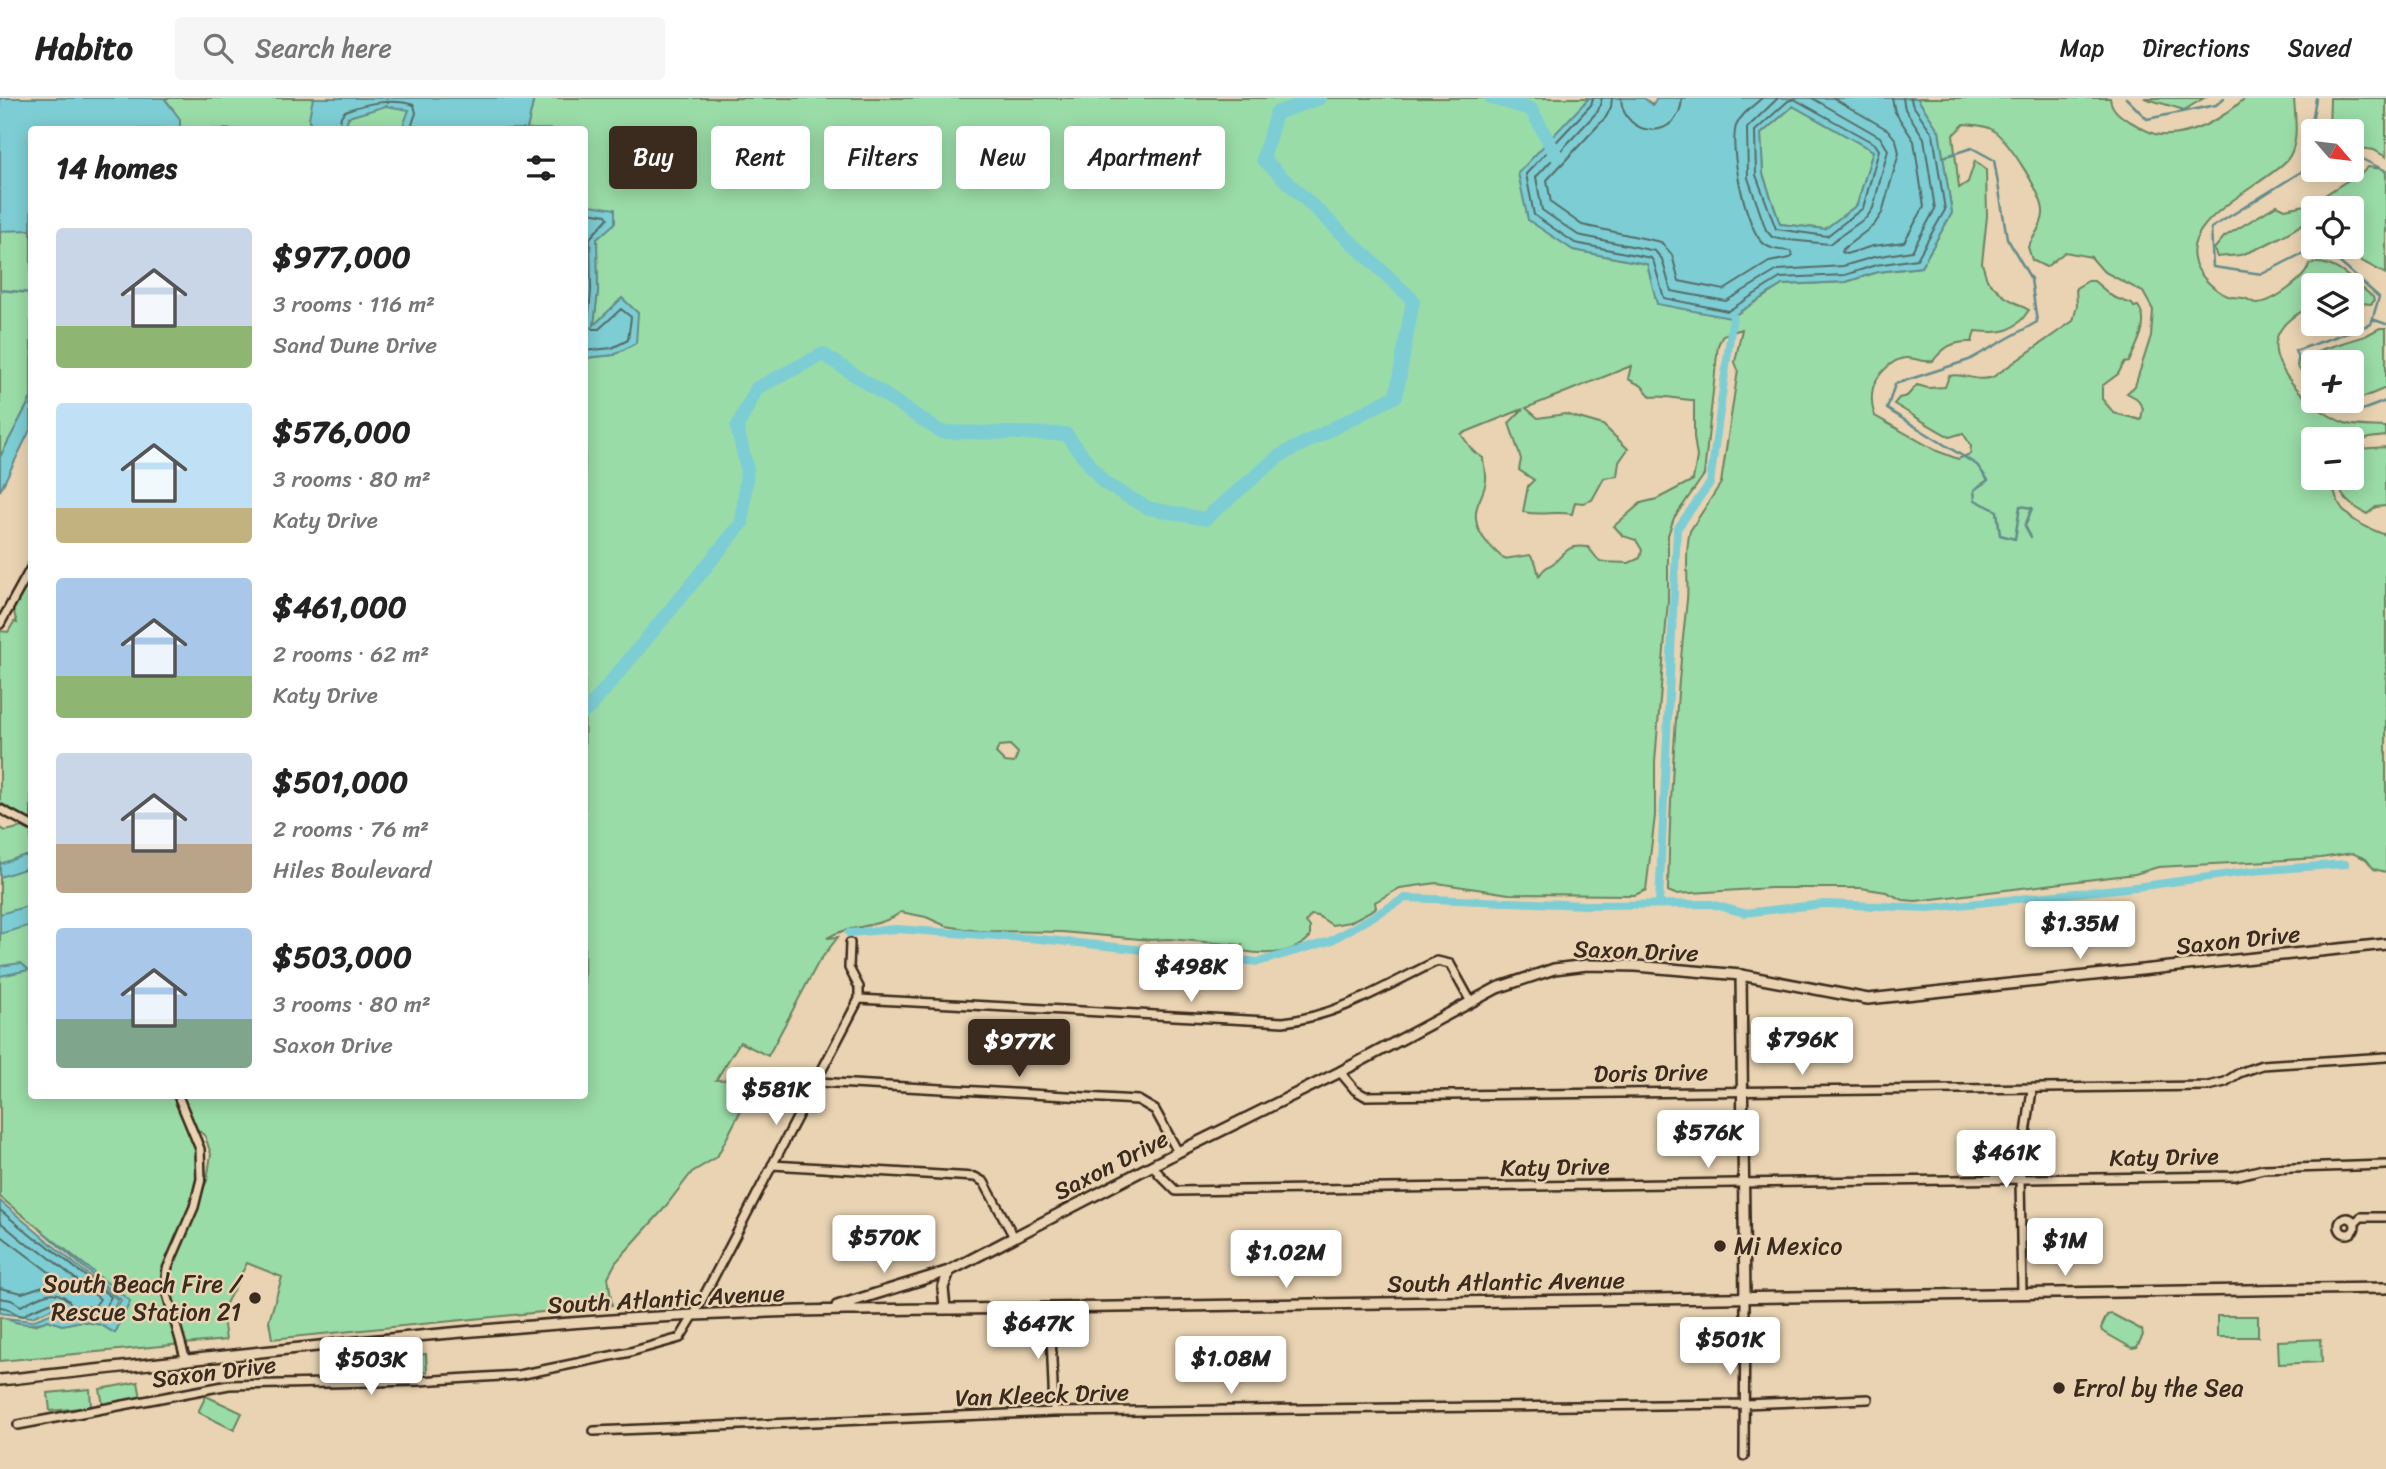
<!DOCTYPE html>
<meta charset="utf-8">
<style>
body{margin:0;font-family:Sriracha,sans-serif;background:#f6f6f6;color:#222;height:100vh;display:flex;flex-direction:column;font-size:26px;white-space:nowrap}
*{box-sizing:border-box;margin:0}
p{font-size:23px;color:#767676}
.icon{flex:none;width:38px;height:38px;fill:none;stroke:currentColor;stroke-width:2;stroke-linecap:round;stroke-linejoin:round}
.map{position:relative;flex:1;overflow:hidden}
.drawer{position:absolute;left:28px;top:28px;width:560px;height:973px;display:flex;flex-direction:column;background:#fff;border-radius:7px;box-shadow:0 4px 18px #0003}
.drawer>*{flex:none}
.banner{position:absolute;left:609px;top:28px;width:665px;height:63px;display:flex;gap:14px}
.needle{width:46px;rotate:118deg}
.tools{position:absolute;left:2301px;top:21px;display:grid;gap:14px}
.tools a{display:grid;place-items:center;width:63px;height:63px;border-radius:7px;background:#fff;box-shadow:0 4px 18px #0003;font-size:35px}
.price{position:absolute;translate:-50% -60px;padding:0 16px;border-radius:7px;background:#fff;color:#222;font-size:23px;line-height:46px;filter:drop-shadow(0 2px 4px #0008)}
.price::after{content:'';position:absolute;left:50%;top:42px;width:21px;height:16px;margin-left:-10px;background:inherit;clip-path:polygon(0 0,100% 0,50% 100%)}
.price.current{background:#3b2a1e;color:#fff}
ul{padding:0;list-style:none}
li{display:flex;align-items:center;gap:21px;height:175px;padding:0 28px}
li span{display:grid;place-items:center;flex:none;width:196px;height:140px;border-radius:7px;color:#555}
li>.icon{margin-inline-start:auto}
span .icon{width:84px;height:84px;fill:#fffc;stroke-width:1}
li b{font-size:30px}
h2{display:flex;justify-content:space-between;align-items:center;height:84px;padding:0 28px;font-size:30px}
.pill{padding:0 24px;border-radius:7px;background:#fff;box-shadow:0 4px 18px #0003;font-size:24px;line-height:63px}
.pill.current{background:#3b2a1e;color:#fff}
header{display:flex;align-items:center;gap:42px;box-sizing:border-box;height:98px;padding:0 35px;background:#fff;border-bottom:2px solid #e0e0e0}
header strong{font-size:33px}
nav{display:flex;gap:38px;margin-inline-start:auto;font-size:24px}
.search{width:490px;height:63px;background:#f6f6f6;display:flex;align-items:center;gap:18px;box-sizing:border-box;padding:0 24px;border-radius:7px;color:#767676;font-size:26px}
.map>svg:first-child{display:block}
.green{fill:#9adca7;stroke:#6a8362;stroke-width:2;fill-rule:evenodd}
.water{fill:#7dced4;stroke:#638c8b;stroke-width:2;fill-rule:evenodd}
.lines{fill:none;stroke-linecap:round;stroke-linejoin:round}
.shore{stroke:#556c67;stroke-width:2}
.stream{stroke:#638c8b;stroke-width:2.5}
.canal{stroke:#7dced4;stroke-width:8}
.river{stroke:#7dced4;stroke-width:14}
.minor-casing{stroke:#3b2a1e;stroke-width:12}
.tertiary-casing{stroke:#3b2a1e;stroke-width:14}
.minor{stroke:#e9d3b2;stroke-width:7}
.tertiary{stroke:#e9d3b2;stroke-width:9}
.poi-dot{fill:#3b2a1e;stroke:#e9d3b2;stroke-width:2.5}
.labels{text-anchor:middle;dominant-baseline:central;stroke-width:5;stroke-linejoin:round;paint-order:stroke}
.street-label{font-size:24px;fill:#3b2a1e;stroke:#e9d3b2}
.poi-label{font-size:24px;fill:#3b2a1e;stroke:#e9d3b2;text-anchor:start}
</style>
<header>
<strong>Habito</strong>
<div class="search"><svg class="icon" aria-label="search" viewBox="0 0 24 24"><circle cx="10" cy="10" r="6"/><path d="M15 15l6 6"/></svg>Search here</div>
<nav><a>Map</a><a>Directions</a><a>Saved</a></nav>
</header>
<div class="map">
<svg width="2386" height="1371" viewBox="0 0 2386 1371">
<rect width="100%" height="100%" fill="#e9d3b2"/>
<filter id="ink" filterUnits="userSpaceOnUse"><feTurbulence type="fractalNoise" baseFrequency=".0143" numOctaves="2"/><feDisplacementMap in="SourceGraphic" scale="14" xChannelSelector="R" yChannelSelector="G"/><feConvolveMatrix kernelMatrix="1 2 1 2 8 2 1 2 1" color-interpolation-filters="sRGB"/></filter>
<g filter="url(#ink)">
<path class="green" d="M164,0H322L309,23L311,32L180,31L173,11Z
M534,0H1589L1584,5L1573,152L1647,166L1730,220L1782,187L1846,184L1878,174L1921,169L1952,115L1939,33L1917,0H2110C2111,11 2121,19 2131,24C2139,28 2151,37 2161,37C2191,39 2224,20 2245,0H2294C2295,19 2300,46 2287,62C2263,89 2169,126 2199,173C2205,183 2220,197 2232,199C2237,200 2242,199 2247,201C2251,203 2253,205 2257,205C2272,205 2307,180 2309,166C2334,160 2354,184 2373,199L2374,203L2371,206L2352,204V187H2314L2313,207C2299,215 2283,222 2277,239C2266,271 2319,318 2348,326C2360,329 2374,328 2386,329V338L2369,340L2354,346L2352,345V341H2314V380H2332C2335,415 2355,426 2386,437V774L2374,771L2366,761L2352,755L2321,760L2158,769L2135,776L1916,803L1903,802L1886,794L1861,790H1771L1675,796L1668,793C1670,696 1676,599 1687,502C1689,480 1684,455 1690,433L1721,385L1738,272L1735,264L1742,231L1723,237L1718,247L1704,377L1674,420L1668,437V502L1655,664V718L1646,792L1635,797L1509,796L1437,785L1400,790L1375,804L1376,810L1350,824L1332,827L1318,818L1311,817L1306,824L1310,829V839C1293,857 1265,857 1242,853L1239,852L1242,847L1168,841L1151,842L1062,834L978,833L946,828L926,819L901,814C879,831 850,826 827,840L838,839L818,865L768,958L740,944L716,982L738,981L743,1008L717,1059L692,1074L662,1113L616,1164L608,1179L612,1207L272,1241L269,1223L282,1179L247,1165L222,1213L226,1242L0,1263V1219L34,1227L48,1222L62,1227L82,1223L101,1227L115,1235L130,1204L0,1099V730L6,733L22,729L31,734L32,998H174L197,1050L198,1079L188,1112L190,1115L207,1083L211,1056L205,1038L197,1031L182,998H584L585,260L614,257L592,236L598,193L597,162L585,118L584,32L527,31ZM1964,26C1972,27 1984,27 1991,31C2007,40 2042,95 2043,113C2044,125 2033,139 2028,149L2032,162L2046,169L2065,154L2091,159L2103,173L2143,194L2153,212L2151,238L2135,288L2127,295L2136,300L2143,310L2141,322L2114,315L2102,301V288L2118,276L2124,265L2129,264C2136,247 2151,225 2138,208L2134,209L2132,206L2113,199L2094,183H2088L2076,190L2077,208L2073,223L1993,279C1976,285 1963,274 1949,278L1945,289L1928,290L1917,287L1907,298L1899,300L1894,306C1913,317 1931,329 1950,339L1963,335L1971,348L1970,356L1958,361L1937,353L1875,318C1872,310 1871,299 1873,290C1876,278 1892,261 1905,260C1915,259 1923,265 1933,263C1944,249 1953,243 1972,244L1975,233C2002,235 2013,236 2029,212L2005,199L1987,182L1982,165L1987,118L1986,72L1975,63L1968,84L1959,90L1953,37ZM1631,268L1628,281L1642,288L1651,299C1666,297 1679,302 1694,302V339L1697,359L1693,382L1657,401L1641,405L1614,428L1623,438L1636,442L1642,452L1640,460L1629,465L1600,464L1588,449C1570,447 1567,451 1556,463C1549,470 1546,466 1539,478L1536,466L1530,457L1504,461C1489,448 1471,432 1477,409C1480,399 1485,393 1486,382C1487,375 1483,368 1483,360L1473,353L1461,336L1523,311L1509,325L1521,361L1519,372L1534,382L1528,388L1523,414C1543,418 1553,413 1572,416L1575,404L1583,405L1592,402L1604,380L1617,378L1619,364L1628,351L1603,327L1565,316L1538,320L1526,310ZM1010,647L1018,655L1014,665L1005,664L996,655L999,648Z
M2144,0H2204L2184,12Z
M2330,0H2386V59L2374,52L2352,49V33H2329Z
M386,7L410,11L402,31L345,32L348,19Z
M1793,8L1873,53L1857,107L1825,131L1780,126L1763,76L1761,36Z
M2368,69L2383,71L2386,75V176L2358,161L2350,149L2352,110H2314L2313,117C2301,130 2258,152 2240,157C2233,158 2224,158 2217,159L2214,151L2224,139L2277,107L2285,111L2311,106L2350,81L2360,77Z
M31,109V300L0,359V114Z
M2380,230H2386V290L2350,305L2340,303H2352V264H2314L2313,288L2297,268L2298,261L2309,259L2323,251L2365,238Z
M2386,349V408L2376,409L2367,416C2350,407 2339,400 2338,380H2352V354L2357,351Z
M31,472V722L0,705V533L8,534L14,524L17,525L12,507Z
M2112,1216L2142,1232L2143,1237L2137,1249L2132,1250L2102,1233L2101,1230L2107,1217Z
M2217,1218H2258V1239H2217Z
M2321,1241L2322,1264L2279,1266L2278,1243Z
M426,1256L427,1274L386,1277L384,1259Z
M138,1284L141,1300L103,1307L100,1291Z
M90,1291L91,1309L50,1313L48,1295Z
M206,1298L242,1315L234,1332L198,1314Z"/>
<path class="water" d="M0,0H164L180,21V31L32,32L31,132L0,133Z
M313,0H534L527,31H402L409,12L386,8L348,19L345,31H311L309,20Z
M1589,0H1644L1653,7L1657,0H1917L1939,33L1952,115L1921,169L1878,174L1846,184L1782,187L1730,220L1657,206L1647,166L1573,152L1528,122L1518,75ZM1793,8L1873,53L1857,107L1825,131L1780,126L1763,76L1761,36Z
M763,42L780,53L781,68L768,76H752L739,62C742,49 751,44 763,42Z
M584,106L615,111V125L597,141L598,193L594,227L622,200L638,215L636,245L614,257L585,260Z
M31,300V330L0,393V359Z
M22,758H31V769L0,779V766Z
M31,807V827L0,836V816Z
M21,865L29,872L0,878V868Z
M0,1103L118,1202L110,1218L54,1210L32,1219L0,1215Z
M42,1133L130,1203L115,1235L101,1227L82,1223L62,1227L48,1222C33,1228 19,1227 5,1220L32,1223L55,1214L110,1222L121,1202Z"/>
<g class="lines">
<path class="shore" d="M1593,0L1591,7L1526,76L1534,117L1575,145L1651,160L1654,165L1664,200L1728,213L1780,180L1845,177L1876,167L1917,161L1945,112L1933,36L1912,6L1911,0
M1602,0L1598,13L1536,79L1542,112L1578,137L1655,153L1662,161L1671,193L1726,203L1778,172L1843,168L1874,159L1912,153L1935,111L1924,40L1905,11L1903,0
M1612,0L1611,9L1606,19L1547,82L1551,105L1582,127L1661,144L1672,157L1679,183L1724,192L1769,164L1790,160L1793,158L1791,153C1780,152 1769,152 1761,143C1745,125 1729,50 1736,28C1741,16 1753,8 1762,0
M1621,0C1623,41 1680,44 1682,0
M1778,0L1747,30L1748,80L1766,132L1772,139L1779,141L1829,146L1867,119L1873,110L1888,52L1880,39L1812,0
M1833,0L1888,32L1896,42L1899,55L1882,115L1874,127L1843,151L1842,154L1846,156L1873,148L1904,144L1924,109L1914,43L1895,14L1892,0
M1794,1L1875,46L1879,52L1863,110L1827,138L1776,131L1756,77L1755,33L1788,3Z
M339,32L341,18L345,13C366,5 393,0 414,7L416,15L410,32
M761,50L772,57L773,63L766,69H756L748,59L754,51Z
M584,113L606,117L608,120L590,140L591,192L588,227L593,231H599L621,211L631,219L628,242L612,250L584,253
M0,1112L35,1141L43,1144L111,1199L99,1220L82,1216L65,1219L61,1207L55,1203L30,1213L23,1218C13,1217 10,1209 0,1209
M0,1124L29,1148L40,1152L100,1201L94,1209L73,1208C57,1186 41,1197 21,1208L11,1202L0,1200
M0,1137L57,1180L55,1184L22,1195L0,1190"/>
<path class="stream" d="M2126,0L2147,21L2216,7L2224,0
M2352,56L2386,73
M1943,59L1972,50L1994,62L2007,140L2031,181L2037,224L1969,262L1895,286L1887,311L1977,367L1988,382L1974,392L1975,402L1997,413L2000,437L2015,441L2020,408L2032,410L2025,428L2031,439
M2315,149L2262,176L2213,169L2211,130L2304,72L2316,0
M0,192L32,195
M2372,221L2386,226
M2314,295L2295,253L2371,226L2379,199L2322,149
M2331,303L2357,314L2386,303"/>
<path class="canal" d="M1659,806L1677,431L1710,385L1733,218
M849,835L896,831L1040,841L1258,864L1330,843L1405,800L1586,807L1711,806L1744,815L1824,806L1929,810L2136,789L2252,773L2345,766"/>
<path class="river" d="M1492,0L1531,11L1556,57
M584,614L591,608L742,425L747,371L737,329L757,290L823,256L941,334L1066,336L1104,385L1148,410L1205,421L1279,358L1396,298L1413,202L1263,61L1276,15L1320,0"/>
<defs>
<path id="minor" d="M0,526L32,468
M0,711L32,728
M859,901L1283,924C1339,918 1387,887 1437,863L1450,866L1471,904
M1340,974L1355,992L1365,998L2208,988L2225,984L2239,975L2262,967L2386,959
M817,984L1138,1002L1155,1012L1178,1054
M178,998L200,1051L201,1081L194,1109L167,1171L165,1189L186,1263
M772,1067L975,1079L984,1084L1014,1139
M1153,1067L1159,1076L1176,1093L2235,1078L2263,1071L2386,1067
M2339 1128a8 8 0 1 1 16 0a8 8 0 1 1-16 0Z
M2355,1125L2361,1119H2386
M2022,1196L2020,1081L2032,991
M1050,1210L1054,1314
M18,1327L229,1287L419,1283L519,1277L630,1254L680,1240L694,1217L859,901V889L849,870L850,845
M594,1333L1054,1314L1744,1306L1868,1301
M1744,1358L1745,1200"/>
<path id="tertiary" d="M1741,877L1745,1200
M837,1208L949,1173
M945,1210L943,1190L949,1173L1178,1054L1340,974L1497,890L1554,871L1587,867L1636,868L1741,877L1868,901L2386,846
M0,1282C231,1258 463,1229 695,1217C813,1211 931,1211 1050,1210L2386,1190"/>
</defs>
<use href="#minor" class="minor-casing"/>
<use href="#tertiary" class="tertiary-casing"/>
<use href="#minor" class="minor"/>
<use href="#tertiary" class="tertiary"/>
</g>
</g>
<g class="poi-dot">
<circle cx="1720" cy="1148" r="7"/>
<circle cx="255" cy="1200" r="7"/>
<circle cx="2059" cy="1290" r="7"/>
</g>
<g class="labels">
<g class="street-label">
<text transform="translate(2238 842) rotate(-6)">Saxon Drive</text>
<text transform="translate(1636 853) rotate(2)">Saxon Drive</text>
<text transform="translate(1651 975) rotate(-1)">Doris Drive</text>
<text transform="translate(2164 1059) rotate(-1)">Katy Drive</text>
<text transform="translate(1111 1067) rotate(-27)">Saxon Drive</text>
<text transform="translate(1555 1069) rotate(-1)">Katy Drive</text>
<text transform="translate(1506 1184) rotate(-1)">South Atlantic Avenue</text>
<text transform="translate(666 1201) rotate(-3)">South Atlantic Avenue</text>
<text transform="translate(214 1274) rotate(-7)">Saxon Drive</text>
<text transform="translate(1042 1297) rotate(-2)">Van Kleeck Drive</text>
</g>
<g class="poi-label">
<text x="1734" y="1148">Mi Mexico</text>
<text x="241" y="1186" text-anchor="end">South Beach Fire /<tspan x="241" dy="28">Rescue Station 21</tspan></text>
<text x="2073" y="1290">Errol by the Sea</text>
</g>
</g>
</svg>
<div class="tools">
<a><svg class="needle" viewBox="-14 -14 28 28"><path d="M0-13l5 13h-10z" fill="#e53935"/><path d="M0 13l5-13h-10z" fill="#767676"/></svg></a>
<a><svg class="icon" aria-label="locate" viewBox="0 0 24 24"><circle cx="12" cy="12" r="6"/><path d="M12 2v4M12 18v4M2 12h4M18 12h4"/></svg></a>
<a><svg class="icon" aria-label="layers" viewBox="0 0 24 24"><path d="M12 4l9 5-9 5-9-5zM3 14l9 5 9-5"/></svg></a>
<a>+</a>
<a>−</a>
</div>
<b class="price" style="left:2080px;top:863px">$1.35M</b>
<b class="price" style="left:1191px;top:906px">$498K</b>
<b class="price" style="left:1802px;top:979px">$796K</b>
<b class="price current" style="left:1019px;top:981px">$977K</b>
<b class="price" style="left:776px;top:1029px">$581K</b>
<b class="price" style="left:1708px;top:1072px">$576K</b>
<b class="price" style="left:2006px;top:1092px">$461K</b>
<b class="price" style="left:884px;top:1177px">$570K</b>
<b class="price" style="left:2065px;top:1180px">$1M</b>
<b class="price" style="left:1286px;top:1192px">$1.02M</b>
<b class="price" style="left:1038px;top:1263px">$647K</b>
<b class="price" style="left:1730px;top:1279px">$501K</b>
<b class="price" style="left:1231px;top:1298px">$1.08M</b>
<b class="price" style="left:371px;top:1299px">$503K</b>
<div class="banner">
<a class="pill current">Buy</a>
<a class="pill">Rent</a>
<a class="pill">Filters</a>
<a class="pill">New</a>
<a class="pill">Apartment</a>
</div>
<section class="drawer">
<h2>14 homes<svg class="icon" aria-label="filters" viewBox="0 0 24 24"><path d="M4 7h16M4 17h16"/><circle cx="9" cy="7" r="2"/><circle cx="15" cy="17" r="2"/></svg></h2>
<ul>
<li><span style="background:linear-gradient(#c9d6e8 70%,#8fb573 0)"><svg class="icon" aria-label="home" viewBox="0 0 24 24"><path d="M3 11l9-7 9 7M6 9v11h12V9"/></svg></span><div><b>$977,000</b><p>3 rooms · 116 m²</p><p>Sand Dune Drive</p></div></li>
<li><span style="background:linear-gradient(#bfe0f5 75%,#c2b280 0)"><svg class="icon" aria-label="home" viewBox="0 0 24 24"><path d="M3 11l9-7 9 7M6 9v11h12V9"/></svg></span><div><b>$576,000</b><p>3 rooms · 80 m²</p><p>Katy Drive</p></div></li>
<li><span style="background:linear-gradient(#a9c7e8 70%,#8fb573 0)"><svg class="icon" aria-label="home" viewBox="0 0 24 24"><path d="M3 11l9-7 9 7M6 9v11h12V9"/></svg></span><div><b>$461,000</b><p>2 rooms · 62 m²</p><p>Katy Drive</p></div></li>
<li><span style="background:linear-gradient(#c9d6e8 65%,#b9a48a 0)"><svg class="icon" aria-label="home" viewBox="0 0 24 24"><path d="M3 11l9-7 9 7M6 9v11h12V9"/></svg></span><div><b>$501,000</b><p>2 rooms · 76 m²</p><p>Hiles Boulevard</p></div></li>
<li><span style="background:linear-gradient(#a9c7e8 65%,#7fa58c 0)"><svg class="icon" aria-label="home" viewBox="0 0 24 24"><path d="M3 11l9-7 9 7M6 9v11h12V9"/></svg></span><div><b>$503,000</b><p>3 rooms · 80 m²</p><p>Saxon Drive</p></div></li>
</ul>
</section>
</div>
